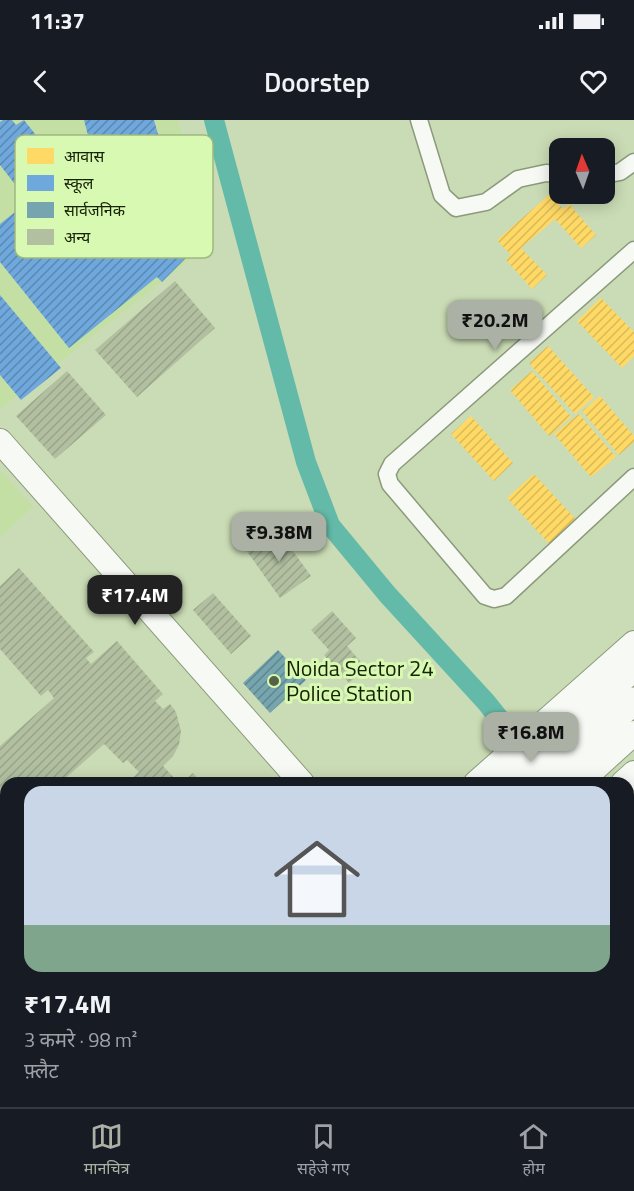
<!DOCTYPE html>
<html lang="hi">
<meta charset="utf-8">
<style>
body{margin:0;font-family:"Titillium Web","Noto Sans Devanagari",sans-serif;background:#20242c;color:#f1f3f6;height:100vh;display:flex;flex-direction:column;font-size:22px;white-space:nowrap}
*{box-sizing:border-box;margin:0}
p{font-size:20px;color:#9ea1a6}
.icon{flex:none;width:33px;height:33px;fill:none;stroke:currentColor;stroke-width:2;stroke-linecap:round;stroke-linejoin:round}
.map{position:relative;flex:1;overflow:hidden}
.drawer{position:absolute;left:0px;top:657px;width:634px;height:330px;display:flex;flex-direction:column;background:#171b24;border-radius:18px 18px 0 0;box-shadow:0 3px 15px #0003}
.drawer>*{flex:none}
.needle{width:39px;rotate:358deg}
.fabs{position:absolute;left:549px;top:18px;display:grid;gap:12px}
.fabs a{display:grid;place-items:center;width:66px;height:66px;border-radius:12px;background:#171b24;box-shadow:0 3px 15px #0003;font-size:30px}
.price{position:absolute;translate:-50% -51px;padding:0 14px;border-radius:12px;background:#abb2a5;color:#111;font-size:20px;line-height:39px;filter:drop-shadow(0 2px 3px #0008)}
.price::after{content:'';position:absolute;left:50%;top:36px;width:18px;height:14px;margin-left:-9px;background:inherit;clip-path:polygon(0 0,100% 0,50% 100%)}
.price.selected{background:#222;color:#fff}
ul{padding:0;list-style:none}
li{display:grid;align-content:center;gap:12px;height:318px;padding:0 24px}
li+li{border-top:2px solid #363941}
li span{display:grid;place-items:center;height:186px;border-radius:18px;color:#555}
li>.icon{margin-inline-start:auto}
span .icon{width:108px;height:108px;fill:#fffc;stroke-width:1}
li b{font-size:26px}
.status{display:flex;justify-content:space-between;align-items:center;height:42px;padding:0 30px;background:#171b24;direction:ltr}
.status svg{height:16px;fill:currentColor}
header{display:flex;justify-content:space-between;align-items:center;height:78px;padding:0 24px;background:#171b24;font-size:27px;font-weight:600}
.tab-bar{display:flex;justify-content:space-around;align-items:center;height:84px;border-top:2px solid #363941;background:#171b24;font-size:16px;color:#9ea1a6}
.tab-bar a{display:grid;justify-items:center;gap:3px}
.tab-bar .selected{color:#abb2a5}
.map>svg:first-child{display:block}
.built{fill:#c4dfa3}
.homes{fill:url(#homes-hatch)}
.schools{fill:url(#schools-hatch)}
.public{fill:url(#public-hatch)}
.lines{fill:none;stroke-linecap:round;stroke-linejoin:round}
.canal{stroke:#64baa8;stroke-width:20}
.building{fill:url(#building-hatch)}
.street-casing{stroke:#8c9a7b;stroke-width:19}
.secondary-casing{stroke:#8c9a7b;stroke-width:26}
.primary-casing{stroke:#8c9a7b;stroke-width:29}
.street{stroke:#f7faf4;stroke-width:16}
.secondary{stroke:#f7faf4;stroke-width:24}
.primary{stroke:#f7faf4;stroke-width:27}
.poi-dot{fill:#556243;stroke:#d8f9b2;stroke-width:2}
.labels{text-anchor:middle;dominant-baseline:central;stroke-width:6;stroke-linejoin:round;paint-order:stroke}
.poi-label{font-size:22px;fill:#162105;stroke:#d8f9b2;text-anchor:start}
.key{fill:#d8f9b2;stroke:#9eb87e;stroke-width:1.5}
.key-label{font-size:16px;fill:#162105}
</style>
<div class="status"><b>11:37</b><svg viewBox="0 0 49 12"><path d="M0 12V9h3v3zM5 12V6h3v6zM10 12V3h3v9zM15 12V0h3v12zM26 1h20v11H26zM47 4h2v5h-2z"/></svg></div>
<header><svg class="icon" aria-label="back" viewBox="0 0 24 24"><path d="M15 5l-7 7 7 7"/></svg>Doorstep<svg class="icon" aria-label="heart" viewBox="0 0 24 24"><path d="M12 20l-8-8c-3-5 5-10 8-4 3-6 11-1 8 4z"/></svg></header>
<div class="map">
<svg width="634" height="987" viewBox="0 0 634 987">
<defs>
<pattern id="homes-hatch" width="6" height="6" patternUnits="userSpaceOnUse" patternTransform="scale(1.5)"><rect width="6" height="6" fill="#ffd966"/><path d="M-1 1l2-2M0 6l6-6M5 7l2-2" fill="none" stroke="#daba57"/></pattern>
<pattern id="schools-hatch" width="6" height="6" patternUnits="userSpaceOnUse" patternTransform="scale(1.5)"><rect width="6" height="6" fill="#6fa8dc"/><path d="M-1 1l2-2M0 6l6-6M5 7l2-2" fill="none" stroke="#5a88b0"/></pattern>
<pattern id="public-hatch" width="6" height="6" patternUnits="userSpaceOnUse" patternTransform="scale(1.5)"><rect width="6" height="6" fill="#76a5af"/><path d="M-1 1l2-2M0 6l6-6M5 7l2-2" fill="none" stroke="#60868c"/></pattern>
<pattern id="building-hatch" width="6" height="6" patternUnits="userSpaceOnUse" patternTransform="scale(1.5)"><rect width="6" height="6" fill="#b2c0a1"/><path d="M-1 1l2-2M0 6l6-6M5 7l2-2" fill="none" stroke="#98a589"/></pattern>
</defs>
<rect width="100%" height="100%" fill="#cadcb5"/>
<path class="built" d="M0,0H178L211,123L0,289Z
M0,350L33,387L0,417Z"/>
<path class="homes" d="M550,74L563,89L569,84L596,115L581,128L555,99L521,128L547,155L532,169L506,140L511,135L497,120Z
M601,178L634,212V236L622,248L577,201Z
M548,226L594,277L575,294L529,243Z
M532,251L571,297L549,316L510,270Z
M600,276L634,316V322L619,335L582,291Z
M579,294L616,337L591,357L554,314Z
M471,296L513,343L494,361L451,314Z
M534,354L579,403L552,427L507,378Z
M628,845L634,851V923L628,917Z"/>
<path class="schools" d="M3,0H12L16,5L24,0L58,43L21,72L0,45V2Z
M84,0H154L177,81L151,94L193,131L162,162L157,157L69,228L0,142V104L20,88L61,139L108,101L118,111L126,104L120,86L107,88Z
M0,175L61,248L21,280L0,255Z"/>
<path class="public" d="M278,530L306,560L270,593L243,563Z"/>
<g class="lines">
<path class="canal" d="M214,0L306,342L330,405L387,474L486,582L529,636
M628,755L634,761"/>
</g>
<path class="building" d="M175,161L215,208L137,277L95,230Z
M67,251L106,295L55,339L16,296Z
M277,409L311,456L280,478L246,430Z
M19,448L94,532L86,538L91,544L117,521L163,574L155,581L163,589L170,584L176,592L181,611L179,625L173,636L163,646L179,663H127L139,652L127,640L123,643L104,624L60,663H6V710L0,714V626L54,578L48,570L41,576L0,529V466Z
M213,473L251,516L231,534L193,490Z
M332,491L356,518L347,526L366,548L349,563L324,535L329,530L311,510Z
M193,653L202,663H182Z"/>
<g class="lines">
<defs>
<path id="street" d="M419,0L442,75L456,88L486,82L518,59L546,53L560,54
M604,55L620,52L634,42
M634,130L392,344L387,354L390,364L485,476L494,479L506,476L634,357
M628,794L634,801
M326,981L332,987"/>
<path id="secondary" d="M0,321L302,663
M476,663L634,523
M579,663L634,613
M623,663L634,653
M123,987L130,981
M218,987L225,981
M269,987L276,981"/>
<path id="primary" d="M505,663L634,547
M542,663L634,581
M100,987L106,981
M143,987L150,981
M178,987L185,981
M240,987L246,981"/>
</defs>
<use href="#street" class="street-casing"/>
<use href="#secondary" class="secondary-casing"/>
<use href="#primary" class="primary-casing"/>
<use href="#street" class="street"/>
<use href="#secondary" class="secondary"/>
<use href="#primary" class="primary"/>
</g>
<circle class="poi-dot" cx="274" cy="561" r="6"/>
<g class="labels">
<g class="poi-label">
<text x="286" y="548">Noida Sector 24<tspan x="286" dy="25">Police Station</tspan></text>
</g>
</g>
<rect x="15" y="15" width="198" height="123" rx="9" class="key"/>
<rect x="27" y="28" width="27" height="16" fill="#ffd966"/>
<rect x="27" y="55" width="27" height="16" fill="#6fa8dc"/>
<rect x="27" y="82" width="27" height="16" fill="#76a5af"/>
<rect x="27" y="109" width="27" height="16" fill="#b2c0a1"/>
<g class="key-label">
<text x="64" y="42">आवास</text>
<text x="64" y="69">स्कूल</text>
<text x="64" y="96">सार्वजनिक</text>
<text x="64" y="123">अन्य</text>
</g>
</svg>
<div class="fabs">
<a><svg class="needle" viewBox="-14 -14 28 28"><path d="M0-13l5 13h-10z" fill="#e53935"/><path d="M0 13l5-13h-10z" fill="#9ea1a6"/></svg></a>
</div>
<b class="price" style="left:495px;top:231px">₹20.2M</b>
<b class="price" style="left:279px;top:443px">₹9.38M</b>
<b class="price selected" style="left:135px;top:506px">₹17.4M</b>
<b class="price" style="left:531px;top:643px">₹16.8M</b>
<section class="drawer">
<ul>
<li><span style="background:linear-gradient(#c9d6e8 75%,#7fa58c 0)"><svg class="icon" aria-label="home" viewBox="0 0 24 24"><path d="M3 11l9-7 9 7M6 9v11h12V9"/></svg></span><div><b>₹17.4M</b><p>3 कमरे · 98 m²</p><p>फ़्लैट</p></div></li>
</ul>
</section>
</div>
<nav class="tab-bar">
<a class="selected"><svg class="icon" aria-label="map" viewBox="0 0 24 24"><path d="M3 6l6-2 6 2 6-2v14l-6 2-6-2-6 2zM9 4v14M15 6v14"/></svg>मानचित्र</a>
<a><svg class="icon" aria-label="saved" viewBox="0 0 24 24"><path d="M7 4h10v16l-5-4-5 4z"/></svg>सहेजे गए</a>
<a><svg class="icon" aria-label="home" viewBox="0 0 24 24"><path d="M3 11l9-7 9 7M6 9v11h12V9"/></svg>होम</a>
</nav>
